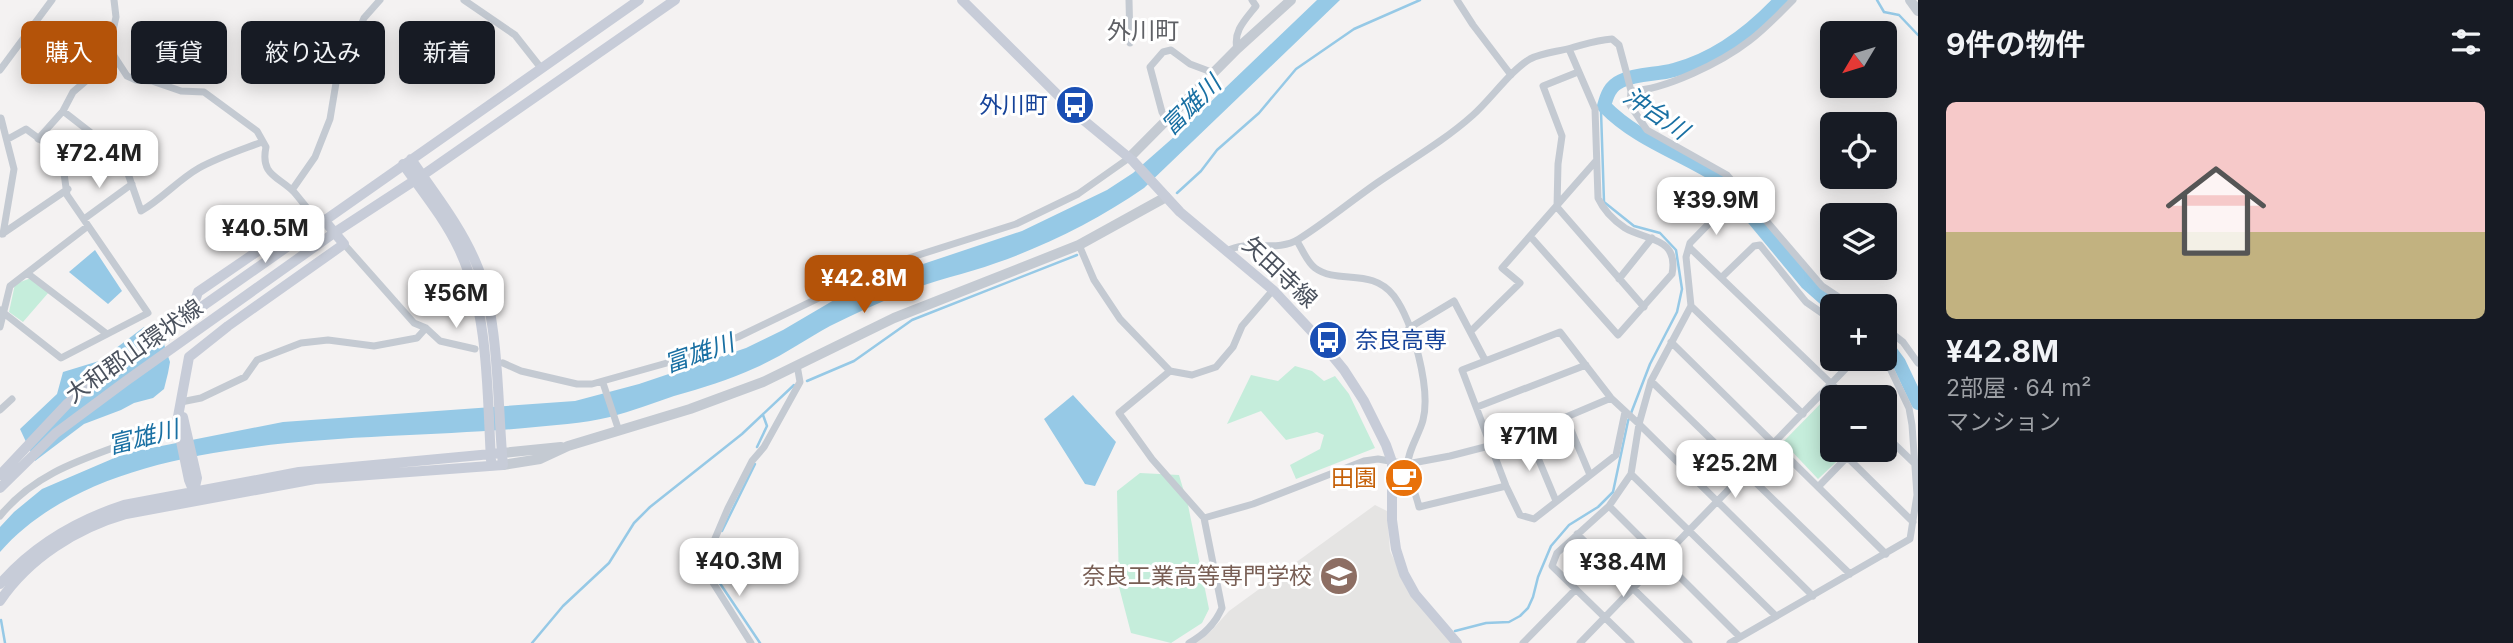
<!DOCTYPE html>
<html lang="ja">
<meta charset="utf-8">
<style>
body{margin:0;font-family:Inter,"Noto Sans JP",sans-serif;background:#20242c;color:#f1f3f6;height:100vh;display:flex;flex-direction:column;font-size:26px;white-space:nowrap}
*{box-sizing:border-box;margin:0}
p{font-size:23px;color:#9ea1a6}
.icon{flex:none;width:38px;height:38px;fill:none;stroke:currentColor;stroke-width:2;stroke-linecap:round;stroke-linejoin:round}
.map{position:relative;flex:1;overflow:hidden}
.panel{display:flex;flex-direction:column;background:#171b24;width:595px}
.panel>*{flex:none}
.guide{position:absolute;left:21px;top:21px;width:665px;height:63px;display:flex;gap:14px}
.needle{width:46px;rotate:232deg}
.tools{position:absolute;left:1820px;top:21px;display:grid;gap:14px}
.tools a{display:grid;place-items:center;width:77px;height:77px;border-radius:10px;background:#171b24;box-shadow:0 4px 18px #0003;font-size:35px}
.price{position:absolute;translate:-50% -60px;padding:0 16px;border-radius:14px;background:#fff;color:#222;font-size:23px;line-height:46px;filter:drop-shadow(0 2px 4px #0008)}
.price::after{content:'';position:absolute;left:50%;top:42px;width:21px;height:16px;margin-left:-10px;background:inherit;clip-path:polygon(0 0,100% 0,50% 100%)}
.price.selected{background:#b45309;color:#fff}
ul{padding:0;list-style:none}
li{display:grid;align-content:center;gap:14px;height:371px;padding:0 28px}
li+li{border-top:2px solid #363941}
li span{display:grid;place-items:center;height:217px;border-radius:10px;color:#555}
li>.icon{margin-inline-start:auto}
span .icon{width:126px;height:126px;fill:#fffc;stroke-width:1}
li b{font-size:30px}
h2{display:flex;justify-content:space-between;align-items:center;height:84px;padding:0 28px;font-size:30px}
.pill{padding:0 24px;border-radius:10px;background:#171b24;box-shadow:0 4px 18px #0003;font-size:24px;line-height:63px}
.pill.selected{background:#b45309;color:#fff}
main{display:flex;flex:1;min-height:0}
.map>svg:first-child{display:block}
.education{fill:#e5e4e3}
.green{fill:#c5eddb}
.water{fill:#96c9e6}
.lines{fill:none;stroke-linecap:round;stroke-linejoin:round}
.stream{stroke:#96c9e6;stroke-width:2.5}
.river{stroke:#96c9e6;stroke-width:14}
.minor{stroke:#c4cad2;stroke-width:7}
.tertiary{stroke:#c4cad2;stroke-width:10}
.secondary{stroke:#c7ccd8;stroke-width:10}
.labels{text-anchor:middle;dominant-baseline:central;stroke-width:6;stroke-linejoin:round;paint-order:stroke}
.transit-label{font-size:23px;fill:#164399;stroke:#fff;text-anchor:end}
.street-label{font-size:23px;fill:#4b525e;stroke:#fff}
.food-label{font-size:23px;fill:#c56008;stroke:#fff;text-anchor:end}
.education-label{font-size:23px;fill:#785e54;stroke:#fff;text-anchor:end}
.neighbourhood-label{font-size:24px;fill:#5f6166;stroke:#fff}
.water-label{font-size:24px;font-style:italic;fill:#1970a3;stroke:#fff}
</style>
<main>
<div class="map">
<svg width="1918" height="643" viewBox="0 0 1918 643">
<rect width="100%" height="100%" fill="#f4f2f2"/>
<path class="education" d="M1375,505L1387,511L1390,551L1406,584L1455,643H1195L1212,630L1229,611Z"/>
<path class="green" d="M31,278L49,292L23,322L9,312L15,284Z
M1295,366L1312,371L1324,381L1335,376L1349,394L1375,448L1296,479L1290,465L1320,449L1324,435L1317,432L1286,440L1261,411L1227,424L1251,375L1278,381Z
M1830,394L1837,397H1832V450H1849L1818,479L1783,442Z
M1140,473L1179,475L1188,505L1209,609L1202,623L1171,643L1131,633L1119,587L1117,491Z"/>
<path class="water" d="M1317,0H1340L1144,188C1099,219 1048,245 996,263C966,274 933,280 903,293C878,303 854,314 830,326C805,340 782,356 755,368C729,380 702,388 674,396C653,403 632,411 610,417C582,424 553,425 525,428C369,443 111,425 0,552V527L14,512L42,489L126,453L283,422L575,401L639,384L746,348L783,330L846,293L878,279L1022,231L1107,190L1133,173L1175,136Z
M95,250L122,291L108,304L69,272Z
M144,327L170,340L164,344L170,362L168,373L164,389L153,398L134,403L121,410L84,424L35,461L20,429L57,394L63,372L99,361Z
M1073,395L1116,442L1095,486L1085,484L1044,419Z"/>
<g class="lines">
<path class="stream" d="M1877,0L1884,12L1899,15L1918,35
M1177,193L1201,171L1217,150L1259,113L1296,69L1354,29L1420,0
M807,381L854,361L912,320L1077,255
M757,447L767,426L763,415
M722,531L755,464
M718,542L709,563L711,570L760,643
M1,620L5,643
M1455,631L1486,623L1509,622L1520,616L1528,608L1533,597L1538,577L1551,546L1569,525L1598,507L1613,492L1628,421L1650,364L1677,312L1682,289L1676,250L1660,233L1634,226L1604,202L1601,111L1604,106
M532,643L563,606L609,563L634,523L650,507L742,434L794,385"/>
<path class="river" d="M1781,0C1752,31 1716,59 1674,70C1657,75 1638,73 1621,81C1610,86 1607,95 1604,106C1637,140 1681,153 1720,178L1807,283L1833,306
M1885,344L1899,363L1918,403"/>
<path class="minor" d="M114,0L116,17L111,39L114,56L127,76L136,80L152,81L181,91L204,92L257,131L266,147C260,175 278,176 294,192C300,199 306,207 312,214
M464,0L515,35L541,68
M1129,0L1130,43
M1457,0L1473,25L1511,75
M1237,49C1233,31 1245,20 1256,6L1252,0
M0,70L52,0
M1578,72L1543,86L1562,136L1558,164L1557,207L1644,307
M1631,91C1665,90 1722,62 1749,41C1765,29 1779,14 1793,0
M63,111L90,132L126,168L141,211C162,199 178,180 199,168C219,157 241,150 262,142
M1,118L14,169L3,234
M1167,121L1162,112L1150,67L1163,52L1171,50L1190,64L1214,73
M38,139L63,111L73,92L87,80L96,63L104,58L114,56
M292,190L315,157L330,119L338,71L348,56L364,18L380,0
M84,219L132,184
M2,234L68,189
M1530,236L1618,335L1672,274C1679,237 1647,241 1625,228C1613,220 1604,211 1598,198L1595,109L1569,49
M1297,241C1302,249 1307,262 1315,268C1338,285 1372,267 1394,296C1413,322 1431,389 1423,420C1420,433 1406,454 1408,466C1409,479 1416,494 1419,507L1506,486
M344,244L414,323L426,328L440,341L475,349
M1079,245L1094,280L1120,319L1170,371L1119,413L1152,459L1204,518L1222,608C1215,624 1204,635 1189,643
M1690,248L1845,397
M1227,251C1249,239 1277,253 1299,239C1326,222 1351,201 1377,183C1409,161 1444,141 1473,115C1491,99 1511,70 1530,59C1544,52 1557,52 1571,48C1586,44 1597,40 1612,39L1619,45L1626,71L1631,91L1630,105L1647,130L1727,175L1822,286L1852,306
M27,273L107,334
M1722,277L1754,246L1760,245L1806,302L1832,320
M1619,279L1652,238
M1691,306L1803,414
M0,310L61,358L148,313L67,195L63,166L53,149L26,129L8,139
M0,327L10,286L88,226
M1409,328L1454,301L1485,360
M1885,328L1903,342L1918,363
M1471,331L1520,283L1502,268L1595,162
M1671,342L1886,554
M503,363L521,371L577,384H592L674,361L738,337L887,265L1016,224L1078,194L1129,158
M1170,371L1192,375L1216,367L1233,347L1242,326L1273,290
M1651,381L1850,574
M603,383L619,431
M181,402L201,398L245,377L257,360L301,343L328,340L374,346L417,338L426,328
M1477,407L1586,365
M0,410L12,399
M1625,412L1616,455L1534,519L1520,515L1506,486L1462,370L1560,332L1611,398L1639,424L1813,596
M1566,418L1590,475
M1528,434L1556,501
M1885,435L1914,463
M1847,457L1913,522
M1631,474L1776,616
M1818,487L1854,450
M1609,506L1740,637
M0,516C46,459 116,453 177,422
M1204,518L1253,504L1364,461L1378,459L1407,464L1450,456L1512,440L1611,398
M1577,534L1689,643
M751,643L705,570V562L728,508L752,461L764,447L800,382L797,365
M1523,643L1576,589
M1580,643L1855,359
M1631,643L1552,566L1557,553L1609,506L1631,474L1639,424L1651,381L1691,306L1686,257L1690,243L1727,205
M1730,643L1910,539L1917,495L1912,425L1909,408L1888,364L1881,359"/>
<path class="tertiary" d="M1910,0L1918,11
M1129,158L1237,49L1291,0
M502,453L561,447
M503,465L540,459L568,446L690,409L763,382L894,318L1079,245L1166,197"/>
<path class="secondary" d="M962,0L1081,118L1133,161L1180,212L1273,290L1317,337L1344,370L1364,401L1386,445L1392,462V520L1396,549L1404,574L1415,594L1457,643
M403,164C422,191 445,219 459,249C489,312 487,391 491,460
M183,417L197,478L194,491
M0,475L67,404L93,383L639,0
M0,488L56,433L126,381L334,233L423,175L675,0
M195,495L189,480L177,422L189,357L228,326L344,244L324,220L312,214L198,292L196,298
M0,584C34,545 75,521 124,505L299,472L502,453
M0,601C29,558 77,528 126,514L315,479L503,465C497,404 500,318 476,263C460,225 434,193 411,159"/>
</g>
<defs>
<symbol id="bus-disc" viewBox="-11 -11 22 22"><circle r="9.5" fill="#1a4fb4" stroke="#fff"/><path d="M-5-6H5V4H4V6H2V4H-2V6H-4V4H-5ZM-3.5-4V0h7V-4ZM-3.5 1.2v1.5H-2V1.2ZM2 1.2v1.5H3.5V1.2Z" fill="#fff"/></symbol>
<symbol id="cafe-disc" viewBox="-11 -11 22 22"><circle r="9.5" fill="#e8710a" stroke="#fff"/><path d="M-5.5-4.5H6V0H3Q3 3.5 0 3.5H-2.5Q-5.5 3.5-5.5 0ZM3-3.2v2h1.7v-2ZM-6 4.5H4V6H-6Z" fill="#fff"/></symbol>
<symbol id="school-disc" viewBox="-11 -11 22 22"><circle r="9.5" fill="#8d6e63" stroke="#fff"/><path d="M0-5L7-2L0 1L-7-2ZM-4 1L0 2.5L4 1V4Q0 6-4 4Z" fill="#fff"/></symbol>
</defs>
<g fill-rule="evenodd">
<use href="#bus-disc" x="1053" y="83" width="44" height="44"/>
<use href="#bus-disc" x="1306" y="318" width="44" height="44"/>
<use href="#cafe-disc" x="1382" y="456" width="44" height="44"/>
<use href="#school-disc" x="1317" y="554" width="44" height="44"/>
</g>
<g class="labels">
<g class="transit-label">
<text x="1048" y="105">外川町</text>
<text x="1355" y="340" text-anchor="start">奈良高専</text>
</g>
<g class="street-label">
<text transform="translate(1280 272) rotate(43)">矢田寺線</text>
<text transform="translate(134 351) rotate(-35)">大和郡山環状線</text>
</g>
<g class="food-label">
<text x="1377" y="478">田園</text>
</g>
<g class="education-label">
<text x="1312" y="576">奈良工業高等専門学校</text>
</g>
<g class="neighbourhood-label">
<text x="1143" y="30">外川町</text>
</g>
<g class="water-label">
<text transform="translate(1191 105) rotate(-45)">富雄川</text>
<text transform="translate(1656 113) rotate(34)">沖台川</text>
<text transform="translate(699 353) rotate(-19)">富雄川</text>
<text transform="translate(143 437) rotate(-14)">富雄川</text>
</g>
</g>
</svg>
<div class="tools">
<a><svg class="needle" viewBox="-14 -14 28 28"><path d="M0-13l5 13h-10z" fill="#e53935"/><path d="M0 13l5-13h-10z" fill="#9ea1a6"/></svg></a>
<a><svg class="icon" aria-label="locate" viewBox="0 0 24 24"><circle cx="12" cy="12" r="6"/><path d="M12 2v4M12 18v4M2 12h4M18 12h4"/></svg></a>
<a><svg class="icon" aria-label="layers" viewBox="0 0 24 24"><path d="M12 4l9 5-9 5-9-5zM3 14l9 5 9-5"/></svg></a>
<a>+</a>
<a>−</a>
</div>
<b class="price" style="left:99px;top:190px">¥72.4M</b>
<b class="price" style="left:1716px;top:237px">¥39.9M</b>
<b class="price" style="left:265px;top:265px">¥40.5M</b>
<b class="price selected" style="left:864px;top:315px">¥42.8M</b>
<b class="price" style="left:456px;top:330px">¥56M</b>
<b class="price" style="left:1529px;top:473px">¥71M</b>
<b class="price" style="left:1735px;top:500px">¥25.2M</b>
<b class="price" style="left:739px;top:598px">¥40.3M</b>
<b class="price" style="left:1623px;top:599px">¥38.4M</b>
<div class="guide">
<a class="pill selected">購入</a>
<a class="pill">賃貸</a>
<a class="pill">絞り込み</a>
<a class="pill">新着</a>
</div>
</div>
<section class="panel">
<h2>9件の物件<svg class="icon" aria-label="filters" viewBox="0 0 24 24"><path d="M4 7h16M4 17h16"/><circle cx="9" cy="7" r="2"/><circle cx="15" cy="17" r="2"/></svg></h2>
<ul>
<li><span style="background:linear-gradient(#f6c9c9 60%,#c2b280 0)"><svg class="icon" aria-label="home" viewBox="0 0 24 24"><path d="M3 11l9-7 9 7M6 9v11h12V9"/></svg></span><div><b>¥42.8M</b><p>2部屋 · 64 m²</p><p>マンション</p></div></li>
</ul>
</section>
</main>
